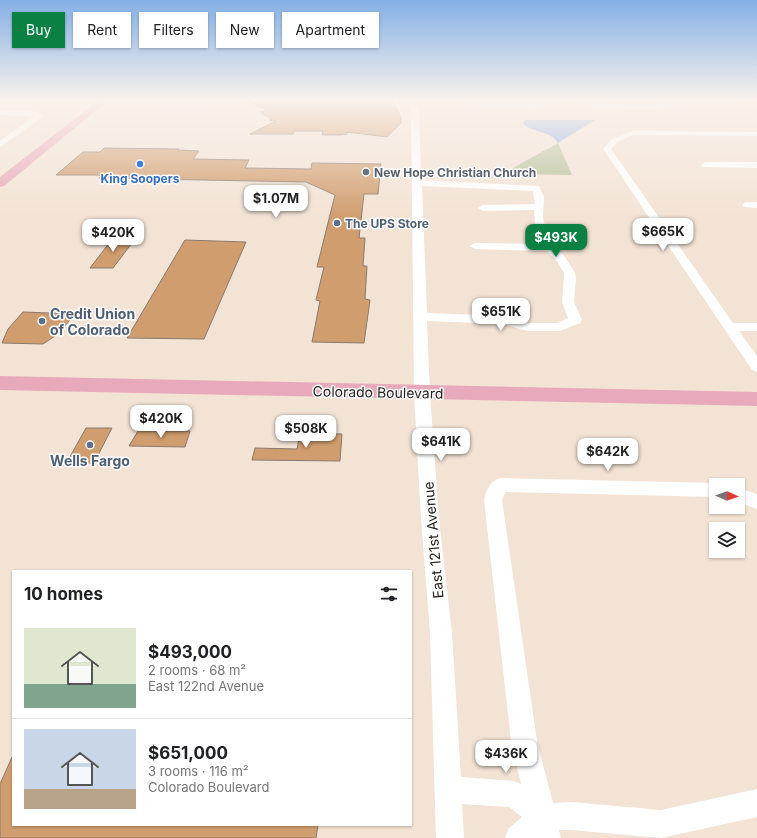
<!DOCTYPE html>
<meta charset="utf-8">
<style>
body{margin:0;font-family:Inter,sans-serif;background:#f6f6f6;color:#202124;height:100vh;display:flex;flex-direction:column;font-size:15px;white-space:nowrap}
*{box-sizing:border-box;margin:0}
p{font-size:13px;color:#757577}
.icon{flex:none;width:22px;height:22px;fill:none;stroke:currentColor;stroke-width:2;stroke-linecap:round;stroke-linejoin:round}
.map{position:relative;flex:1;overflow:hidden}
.panel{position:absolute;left:12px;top:570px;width:400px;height:256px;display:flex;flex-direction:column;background:#fff;border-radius:0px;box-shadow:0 1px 3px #0004}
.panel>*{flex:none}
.guide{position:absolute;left:12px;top:12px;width:400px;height:36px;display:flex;gap:8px}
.needle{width:26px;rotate:92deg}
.controls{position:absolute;left:709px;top:478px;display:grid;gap:8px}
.controls a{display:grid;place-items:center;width:36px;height:36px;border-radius:0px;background:#fff;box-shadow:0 1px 3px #0004;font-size:20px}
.price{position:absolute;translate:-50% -34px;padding:0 9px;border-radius:8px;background:#fff;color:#222;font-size:13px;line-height:26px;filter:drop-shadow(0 1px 2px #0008)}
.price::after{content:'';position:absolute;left:50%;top:24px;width:12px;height:9px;margin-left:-6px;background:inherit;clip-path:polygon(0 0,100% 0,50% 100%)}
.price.selected{background:#0b8043;color:#fff}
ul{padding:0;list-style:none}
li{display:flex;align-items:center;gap:12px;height:100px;padding:0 12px}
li+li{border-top:1px solid #e0e0e0}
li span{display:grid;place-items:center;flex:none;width:112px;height:80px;border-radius:0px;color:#555}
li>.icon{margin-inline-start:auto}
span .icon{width:48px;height:48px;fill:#fffc;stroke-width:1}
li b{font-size:17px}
h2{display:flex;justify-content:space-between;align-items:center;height:48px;padding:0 12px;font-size:17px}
.tag{padding:0 14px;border-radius:0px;background:#fff;box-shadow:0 1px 3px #0004;font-size:14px;line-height:36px}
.tag.selected{background:#0b8043;color:#fff}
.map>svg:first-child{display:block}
.green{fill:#b6c09a}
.water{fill:#8dabe2}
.building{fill:#d09d6e;stroke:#897a6e}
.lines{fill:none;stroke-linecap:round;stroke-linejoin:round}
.street{fill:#fff;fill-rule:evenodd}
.secondary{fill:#fff;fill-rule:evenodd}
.primary{fill:#e8a9ba;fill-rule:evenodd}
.shop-dot{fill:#3f7fe0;stroke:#fff;stroke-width:1.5}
.worship-dot{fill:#6b7280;stroke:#fff;stroke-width:1.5}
.service-dot{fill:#5c6f8a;stroke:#fff;stroke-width:1.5}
.labels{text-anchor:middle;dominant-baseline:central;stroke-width:3;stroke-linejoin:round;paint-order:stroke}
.far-worship-label{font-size:12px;font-weight:bold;fill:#5b616d;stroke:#fff;text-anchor:start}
.far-shop-label{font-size:12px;font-weight:bold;fill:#366cbe;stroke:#fff}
.far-service-label{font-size:12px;font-weight:bold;fill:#4e5e75;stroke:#fff;text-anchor:start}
.service-label{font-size:14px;font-weight:bold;fill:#4e5e75;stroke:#fff;text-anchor:start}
.street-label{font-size:14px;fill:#28221d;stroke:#fff}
</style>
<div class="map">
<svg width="757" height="838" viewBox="0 0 757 838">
<rect width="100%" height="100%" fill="#f3e3d5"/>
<path class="green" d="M558,143L572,175L502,174Z"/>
<path class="water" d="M526,120H595L558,143C551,131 534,133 523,124V122Z"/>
<path class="building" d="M245,100H360L361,103L392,101L401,117V123L387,137L347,132V134L341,135H322L323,131H294L293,134H250L276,121L269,120L272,119L260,112L268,110Z
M104,148L179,149L178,150L199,151L193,159L249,160L245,168L311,169L312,163L381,164L378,194H364L359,238H365L363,266H367L365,299L370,300L364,343L312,342L320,301L316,300L324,267H317L335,195L306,182L99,178L102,175H56L83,152H100Z
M113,238L135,239L113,268H90Z
M185,240L246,242L204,339L127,338Z
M23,312L75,314L58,334L43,344L2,343L8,329Z
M86,428H112L94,463L67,462Z
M138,431H190L185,447L129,446Z
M300,433L342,434L340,461L252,460L255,448L297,449Z
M13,755V825H318L316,838H0V784Z"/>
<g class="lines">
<path class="street" d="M2,100H91L88,102H5Z
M407,100H413L419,110L421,180L539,186L544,197L543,218L546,229L555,246L565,257L575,273L576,278L574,302L582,320L580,323L560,331H527L503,324L427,321L430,393L439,519L452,633L461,777L514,781L521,784L511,741L484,500C486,490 490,481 500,478L716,483L722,485H716V497L505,492L502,500L537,741L553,803L571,802L661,810L757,789V817L661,838L571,830H559L561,838H505L509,828L522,817L509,807L462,804L464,838H436L430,633L421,519L414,393L411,110ZM422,186L533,191L535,204L483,205L478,208L483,211L534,210L535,225L543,244L475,243L469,246L475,249L547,251L557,261L564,273V278L562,302L568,318L558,323H528L504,316L427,313Z
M554,100H566L539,107L474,106L471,104L474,102L539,103Z
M567,100H579L601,104L651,105L688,100H703L700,102L651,109L601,108L570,102Z
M712,100H719L724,104L719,105Z
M0,111H35L44,116L0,147V141L35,116L0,115Z
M633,131L757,132V136L633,135L617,142L611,149L733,323H757V331H739L757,356V372L752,370L603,149L612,139Z
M705,162H757V168L702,167L701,165Z
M747,202H757V208L744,207L742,205L744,203Z
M738,488L757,494V509L738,502Z"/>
<path class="secondary" d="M83,100H236L231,103L197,105L88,103Z"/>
<path class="primary" d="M99,100H109L4,186L0,187V177Z
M0,376L757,392V406L0,390Z"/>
</g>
<linearGradient id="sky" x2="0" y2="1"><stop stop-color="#83b0e6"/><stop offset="0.46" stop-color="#faf2ec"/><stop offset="1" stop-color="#faf2ec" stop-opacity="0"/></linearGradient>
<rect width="757" height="217" fill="url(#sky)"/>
<circle class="shop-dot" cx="140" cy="164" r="4"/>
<circle class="worship-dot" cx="366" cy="172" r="4"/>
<g class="service-dot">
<circle cx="337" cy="223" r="4"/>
<circle cx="42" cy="321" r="4"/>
<circle cx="90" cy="445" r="4"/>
</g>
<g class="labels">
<g class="far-worship-label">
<text x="374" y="172">New Hope Christian Church</text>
</g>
<g class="far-shop-label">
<text x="140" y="178">King Soopers</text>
</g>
<g class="far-service-label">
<text x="345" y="223">The UPS Store</text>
</g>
<g class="service-label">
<text x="50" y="313">Credit Union<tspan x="50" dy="16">of Colorado</tspan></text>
<text x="90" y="460" text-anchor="middle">Wells Fargo</text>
</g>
<g class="street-label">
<text transform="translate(378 392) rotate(1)">Colorado Boulevard</text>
<text transform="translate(433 540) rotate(-95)">East 121st Avenue</text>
</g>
</g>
</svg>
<div class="controls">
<a><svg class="needle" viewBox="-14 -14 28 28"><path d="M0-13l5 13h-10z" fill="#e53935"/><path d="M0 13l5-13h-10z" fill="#757577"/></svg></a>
<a><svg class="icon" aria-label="layers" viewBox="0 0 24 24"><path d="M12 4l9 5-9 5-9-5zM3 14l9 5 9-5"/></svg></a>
</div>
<b class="price" style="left:276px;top:219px">$1.07M</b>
<b class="price" style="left:663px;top:252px">$665K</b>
<b class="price" style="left:113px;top:253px">$420K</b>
<b class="price selected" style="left:556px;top:258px">$493K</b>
<b class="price" style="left:501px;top:332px">$651K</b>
<b class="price" style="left:161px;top:439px">$420K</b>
<b class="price" style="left:306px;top:449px">$508K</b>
<b class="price" style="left:441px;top:462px">$641K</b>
<b class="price" style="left:608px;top:472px">$642K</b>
<b class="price" style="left:506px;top:774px">$436K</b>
<div class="guide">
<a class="tag selected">Buy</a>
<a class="tag">Rent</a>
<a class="tag">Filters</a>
<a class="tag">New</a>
<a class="tag">Apartment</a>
</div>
<section class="panel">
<h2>10 homes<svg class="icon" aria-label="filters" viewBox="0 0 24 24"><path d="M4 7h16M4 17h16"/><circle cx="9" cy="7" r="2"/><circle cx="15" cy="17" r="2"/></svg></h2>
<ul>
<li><span style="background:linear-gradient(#dfe7d0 70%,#7fa58c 0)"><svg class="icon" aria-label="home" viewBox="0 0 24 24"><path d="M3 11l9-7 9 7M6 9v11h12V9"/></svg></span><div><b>$493,000</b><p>2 rooms · 68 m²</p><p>East 122nd Avenue</p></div></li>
<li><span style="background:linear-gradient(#c9d6e8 75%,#b9a48a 0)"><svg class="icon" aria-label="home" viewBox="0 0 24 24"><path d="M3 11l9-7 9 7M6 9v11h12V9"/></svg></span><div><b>$651,000</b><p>3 rooms · 116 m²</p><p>Colorado Boulevard</p></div></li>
</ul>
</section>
</div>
